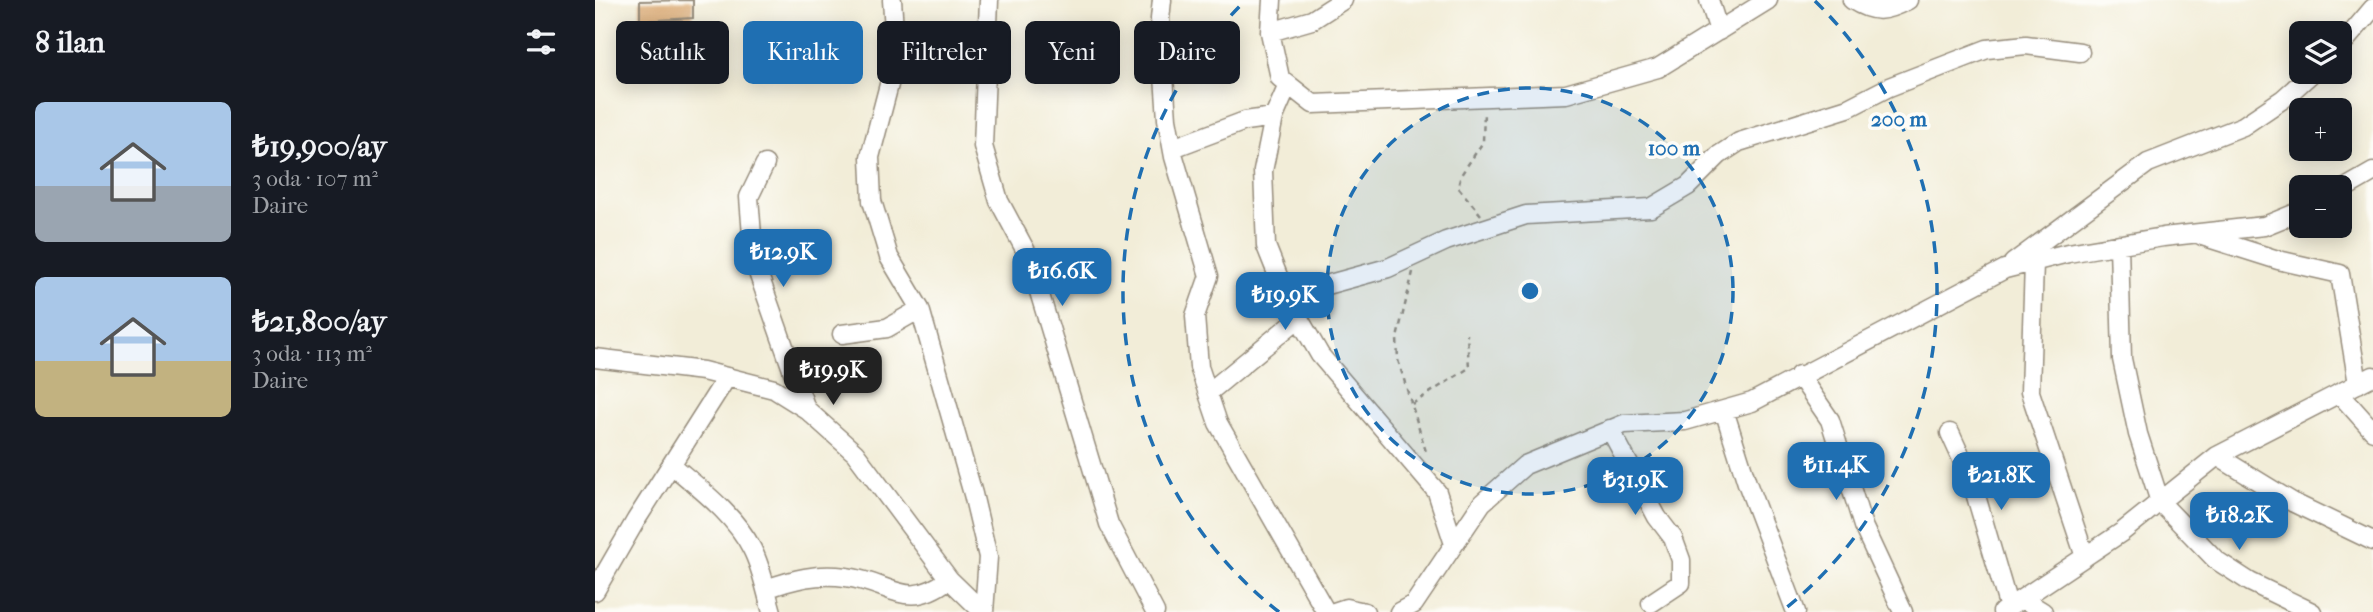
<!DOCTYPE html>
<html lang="tr">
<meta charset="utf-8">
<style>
body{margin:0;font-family:"IM FELL French Canon",serif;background:#242831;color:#f1f3f6;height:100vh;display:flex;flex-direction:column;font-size:26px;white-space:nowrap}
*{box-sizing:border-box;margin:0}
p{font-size:23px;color:#9ea1a6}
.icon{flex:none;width:38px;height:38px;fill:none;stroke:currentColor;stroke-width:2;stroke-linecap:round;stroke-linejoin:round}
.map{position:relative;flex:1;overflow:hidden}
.sheet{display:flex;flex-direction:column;background:#171b24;width:595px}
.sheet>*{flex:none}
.hud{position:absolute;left:21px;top:21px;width:665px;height:63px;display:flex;gap:14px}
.controls{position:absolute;left:1694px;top:21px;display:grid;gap:14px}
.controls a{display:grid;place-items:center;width:63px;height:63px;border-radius:10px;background:#171b24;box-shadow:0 4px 18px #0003;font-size:35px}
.price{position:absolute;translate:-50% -60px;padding:0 16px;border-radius:14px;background:#1f6fb2;color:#fff;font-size:23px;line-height:46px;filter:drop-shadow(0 2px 4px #0008)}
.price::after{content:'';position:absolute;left:50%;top:42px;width:21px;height:16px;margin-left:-10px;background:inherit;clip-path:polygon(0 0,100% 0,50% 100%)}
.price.active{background:#222;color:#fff}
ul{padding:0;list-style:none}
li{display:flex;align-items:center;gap:21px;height:175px;padding:0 35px}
li span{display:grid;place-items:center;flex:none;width:196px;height:140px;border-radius:10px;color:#555}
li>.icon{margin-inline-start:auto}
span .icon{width:84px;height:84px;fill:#fffc;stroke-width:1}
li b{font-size:30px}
h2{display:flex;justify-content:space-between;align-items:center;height:84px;padding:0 35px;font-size:30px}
.pill{padding:0 24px;border-radius:10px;background:#171b24;box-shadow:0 4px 18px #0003;font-size:24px;line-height:63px}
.pill.active{background:#1f6fb2;color:#fff}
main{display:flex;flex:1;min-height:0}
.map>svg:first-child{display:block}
.building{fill:#dbac77}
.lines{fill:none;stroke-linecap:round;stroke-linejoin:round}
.minor-casing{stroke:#968c7b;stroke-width:21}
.path{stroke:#968c7b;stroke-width:2.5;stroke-dasharray:5 5;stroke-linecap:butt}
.minor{stroke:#fff;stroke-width:18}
.ring{fill:none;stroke:#1f6fb2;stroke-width:3.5;stroke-dasharray:12 9}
.centre{fill:#1f6fb2;stroke:#fdfcf7;stroke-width:3.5}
.ring-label{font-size:21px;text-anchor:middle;font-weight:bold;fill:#1f6fb2;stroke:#fdfcf7;stroke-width:7;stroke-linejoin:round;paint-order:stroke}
</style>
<main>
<section class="sheet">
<h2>8 ilan<svg class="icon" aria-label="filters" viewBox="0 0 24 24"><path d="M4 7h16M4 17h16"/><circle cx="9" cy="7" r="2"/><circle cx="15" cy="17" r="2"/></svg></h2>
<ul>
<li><span style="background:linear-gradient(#a9c7e8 60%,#9aa5b1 0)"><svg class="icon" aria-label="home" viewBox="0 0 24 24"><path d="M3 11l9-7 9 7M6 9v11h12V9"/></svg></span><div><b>₺19,900/ay</b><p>3 oda · 107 m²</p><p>Daire</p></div></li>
<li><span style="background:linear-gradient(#a9c7e8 60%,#c2b280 0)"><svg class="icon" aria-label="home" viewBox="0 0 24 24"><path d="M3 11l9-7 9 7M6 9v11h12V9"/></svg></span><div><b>₺21,800/ay</b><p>3 oda · 113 m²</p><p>Daire</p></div></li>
</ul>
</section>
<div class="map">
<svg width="1778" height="612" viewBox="0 0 1778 612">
<rect width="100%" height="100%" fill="#fdfcf7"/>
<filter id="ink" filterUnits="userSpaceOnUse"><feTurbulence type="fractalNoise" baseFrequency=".0143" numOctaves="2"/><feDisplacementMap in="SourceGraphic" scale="14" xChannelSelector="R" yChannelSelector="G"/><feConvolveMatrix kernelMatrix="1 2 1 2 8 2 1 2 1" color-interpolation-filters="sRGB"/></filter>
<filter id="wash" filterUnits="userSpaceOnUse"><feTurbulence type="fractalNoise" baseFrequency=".00686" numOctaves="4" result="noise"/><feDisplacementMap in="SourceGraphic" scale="28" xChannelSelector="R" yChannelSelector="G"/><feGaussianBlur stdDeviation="1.57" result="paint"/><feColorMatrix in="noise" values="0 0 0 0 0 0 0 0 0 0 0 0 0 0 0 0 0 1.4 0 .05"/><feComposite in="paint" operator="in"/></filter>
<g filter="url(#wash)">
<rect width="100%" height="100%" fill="#f2edd8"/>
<g id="blocks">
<path class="building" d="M98,0V18L45,21V1Z"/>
</g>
</g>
<g filter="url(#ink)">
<use href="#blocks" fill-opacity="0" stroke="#968c7b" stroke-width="2"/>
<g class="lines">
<defs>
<path id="minor" d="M297,0L301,58L275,157L277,201L294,257L325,309L378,494L393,557L389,612
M394,0L388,146L404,201L433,255L514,524L560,612
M567,0L565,19L572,119L579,157L614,276L600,316L604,367L623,423L731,612
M677,0L675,32L685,78L718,104L971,94L1063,68L1173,0
M1114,0L1124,31
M1257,0C1279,14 1290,12 1313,0
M675,32L717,20L748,0
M1745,47L1778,8
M693,85L679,117L668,171L671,246L691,296L725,355L842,492L859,544
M578,148L650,121L679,117
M170,164L154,197L159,261L211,409
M1745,191L1778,172
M1607,236L1683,260L1745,274L1763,384
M1524,244L1527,359L1543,434L1565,502L1621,560L1655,582L1717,612
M1439,262L1435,392L1490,557
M1418,263L1553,163L1648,126L1688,99L1718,72
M691,296L793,268L851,241L931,215L1056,208L1093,186L1124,155L1144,142L1253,108L1294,87L1392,49L1431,45L1485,52
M247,334L292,328L325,309
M0,358L108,371L179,389L211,409L260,453L354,579L388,612
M1204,375L1235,420L1268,526L1308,612
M613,393L704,318
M1744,393L1778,431
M1129,410L1152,483L1201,612
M1015,429L1062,517L1078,538L1086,560V583L1056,603
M1355,433L1376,479L1414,608
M1622,456L1699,503L1778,541
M77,465C105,489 140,515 157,549C167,568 171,592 177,612
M171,589C199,579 221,573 251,577C298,583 310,612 354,579
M0,591L41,520L132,377
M1427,599L1448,612
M739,612L751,608L770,612
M804,612L819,604L887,503L930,465L1029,424L1090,421L1157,402L1410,269L1473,253L1568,237L1669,226L1706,211
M1407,612L1527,532L1622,456L1778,376"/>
</defs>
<use href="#minor" class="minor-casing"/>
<path class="path" d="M886,215L863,187L866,175L888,142L889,111
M818,272L802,338L803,360L832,455
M817,404L874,368L872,334"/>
<use href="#minor" class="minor"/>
</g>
</g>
<circle cx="935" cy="291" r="203" fill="#1f6fb2" fill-opacity=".12"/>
<g class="ring">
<circle cx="935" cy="291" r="203"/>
<path d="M684 612A407 407 0 0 1 650 1M1220 1A407 407 0 0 1 1186 612"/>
</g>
<circle cx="935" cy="291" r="10" class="centre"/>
<g class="ring-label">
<text x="1304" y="126">200 m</text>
<text x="1079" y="155">100 m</text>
</g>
</svg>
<div class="controls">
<a><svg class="icon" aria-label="layers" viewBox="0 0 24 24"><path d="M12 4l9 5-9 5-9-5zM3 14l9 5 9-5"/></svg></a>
<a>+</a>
<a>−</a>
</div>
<b class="price" style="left:188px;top:289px">₺12.9K</b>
<b class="price" style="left:467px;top:308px">₺16.6K</b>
<b class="price" style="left:690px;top:332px">₺19.9K</b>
<b class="price active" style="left:238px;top:407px">₺19.9K</b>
<b class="price" style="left:1241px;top:502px">₺11.4K</b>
<b class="price" style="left:1406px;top:512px">₺21.8K</b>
<b class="price" style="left:1040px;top:517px">₺31.9K</b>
<b class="price" style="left:1644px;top:552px">₺18.2K</b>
<div class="hud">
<a class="pill">Satılık</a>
<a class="pill active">Kiralık</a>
<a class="pill">Filtreler</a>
<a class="pill">Yeni</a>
<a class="pill">Daire</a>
</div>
</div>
</main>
